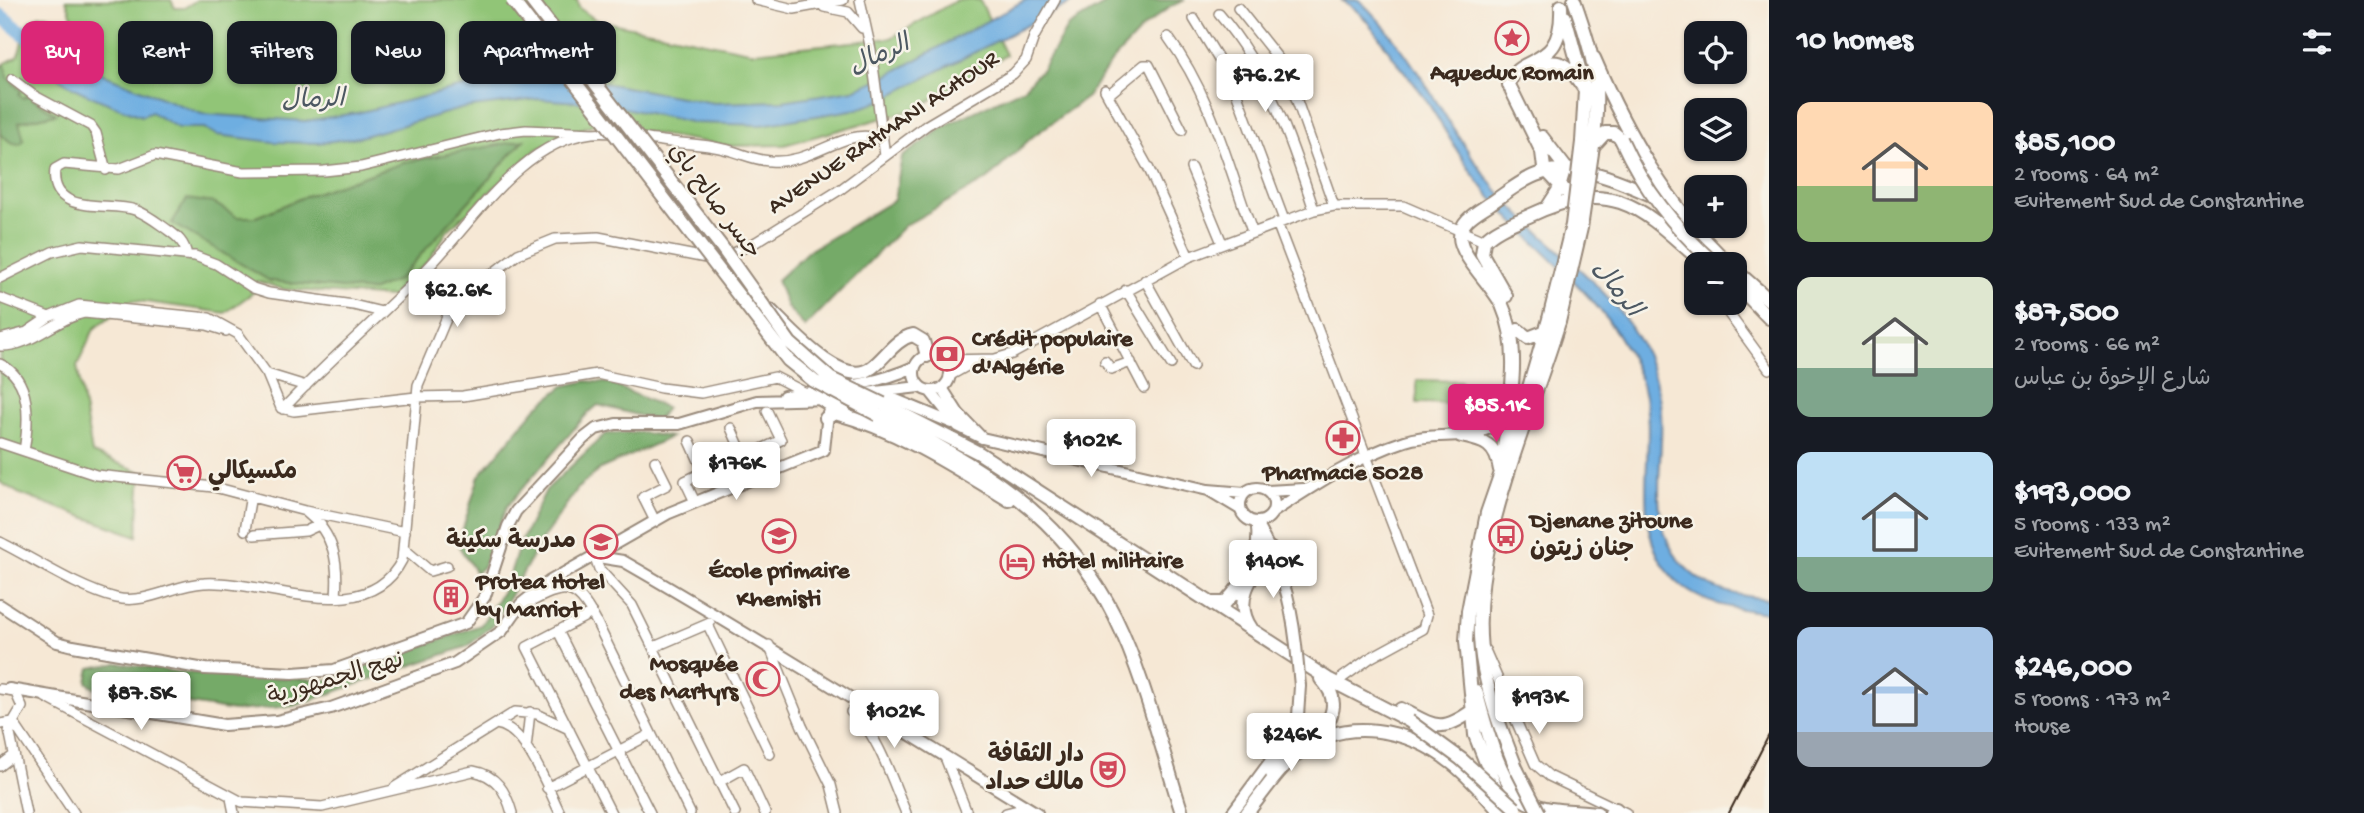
<!DOCTYPE html>
<meta charset="utf-8">
<style>
body{margin:0;font-family:"Gochi Hand","Playpen Sans Arabic",sans-serif;background:#242831;color:#f1f3f6;height:100vh;display:flex;flex-direction:column;font-size:26px;white-space:nowrap}
*{box-sizing:border-box;margin:0}
p{font-size:23px;color:#9ea1a6}
.icon{flex:none;width:38px;height:38px;fill:none;stroke:currentColor;stroke-width:2;stroke-linecap:round;stroke-linejoin:round}
.map{position:relative;flex:1;overflow:hidden}
.side{display:flex;flex-direction:column;background:#171b24;width:595px}
.side>*{flex:none}
.hud{position:absolute;left:21px;top:21px;width:665px;height:63px;display:flex;gap:14px}
.tools{position:absolute;left:1684px;top:21px;display:grid;gap:14px}
.tools a{display:grid;place-items:center;width:63px;height:63px;border-radius:14px;background:#171b24;box-shadow:0 2px 5px #0004;font-size:35px}
.price{position:absolute;translate:-50% -60px;padding:0 16px;border-radius:7px;background:#fff;color:#222;font-size:23px;line-height:46px;filter:drop-shadow(0 2px 4px #0008)}
.price::after{content:'';position:absolute;left:50%;top:42px;width:21px;height:16px;margin-left:-10px;background:inherit;clip-path:polygon(0 0,100% 0,50% 100%)}
.price.active{background:#db2777;color:#fff}
ul{padding:0;list-style:none}
li{display:flex;align-items:center;gap:21px;height:175px;padding:0 28px}
li span{display:grid;place-items:center;flex:none;width:196px;height:140px;border-radius:14px;color:#555}
li>.icon{margin-inline-start:auto}
span .icon{width:84px;height:84px;fill:#fffc;stroke-width:1}
li b{font-size:30px}
h2{display:flex;justify-content:space-between;align-items:center;height:84px;padding:0 28px;font-size:30px}
.tag{padding:0 24px;border-radius:14px;background:#171b24;box-shadow:0 2px 5px #0004;font-size:24px;line-height:63px}
.tag.active{background:#db2777;color:#fff}
main{display:flex;flex:1;min-height:0}
.map>svg:first-child{display:block}
.green{fill:#91c577;stroke:#66784a;stroke-width:2}
.forest{fill:#74aa68;stroke:#586a43;stroke-width:2}
.water{fill:#6eaee1;stroke:#546c80;stroke-width:2}
.lines{fill:none;stroke-linecap:round;stroke-linejoin:round}
.river{stroke:#6eaee1;stroke-width:14}
.minor-casing{stroke:#98897a;stroke-width:12}
.major-casing{stroke:#98897a;stroke-width:14}
.highway-casing{stroke:#98897a;stroke-width:16}
.minor{stroke:#fff;stroke-width:9}
.major{stroke:#fff;stroke-width:10}
.highway{stroke:#fff;stroke-width:12}
.tram{stroke:#3b2a1e;stroke-width:2}
.major-bridge-casing{stroke:#98897a;stroke-width:14;stroke-linecap:butt}
.highway-bridge-casing{stroke:#98897a;stroke-width:16;stroke-linecap:butt}
.major-bridge{stroke:#fff;stroke-width:10}
.highway-bridge{stroke:#fff;stroke-width:12}
.labels{text-anchor:middle;dominant-baseline:central;stroke-width:5;stroke-linejoin:round;paint-order:stroke}
.poi-label{font-size:24px;font-weight:bold;fill:#3b2a1e;stroke:#f7f3e8;text-anchor:start}
.street-label{font-size:24px;fill:#3b2a1e;stroke:#f7f3e8}
.water-label{font-size:26px;font-style:italic;fill:#4d5862;stroke:#f7f3e8}
</style>
<main>
<div class="map">
<svg width="1769" height="813" viewBox="0 0 1769 813">
<rect width="100%" height="100%" fill="#f7f3e8"/>
<filter id="ink" filterUnits="userSpaceOnUse"><feTurbulence type="fractalNoise" baseFrequency=".0143" numOctaves="2"/><feDisplacementMap in="SourceGraphic" scale="14" xChannelSelector="R" yChannelSelector="G"/><feConvolveMatrix kernelMatrix="1 2 1 2 8 2 1 2 1" color-interpolation-filters="sRGB"/></filter>
<filter id="wash" filterUnits="userSpaceOnUse"><feTurbulence type="fractalNoise" baseFrequency=".00686" numOctaves="4" result="noise"/><feDisplacementMap in="SourceGraphic" scale="28" xChannelSelector="R" yChannelSelector="G"/><feGaussianBlur stdDeviation="1.57" result="paint"/><feColorMatrix in="noise" values="0 0 0 0 0 0 0 0 0 0 0 0 0 0 0 0 0 1.4 0 .05"/><feComposite in="paint" operator="in"/></filter>
<g filter="url(#wash)">
<rect width="100%" height="100%" fill="#f6e8d5"/>
<path class="green" d="M66,0H171L175,8H184L197,0H577L579,8L596,20L754,52L891,38L957,0H980L1006,55L916,109L784,145L730,146L593,124L537,149L448,230L428,261L391,297L283,289L257,281L254,292L225,313L132,300L94,329L77,366L92,453L141,472L137,536L20,494L0,482V66L17,57C25,43 18,28 36,17C50,9 61,27 74,22Z
M1417,380L1461,381V404L1417,403Z"/>
<path class="forest" d="M1112,0H1185L1171,6L1145,26L1112,61L1087,97L1032,137L988,179L904,226L805,327L787,307L777,280L807,252L894,200L902,157L946,125L1024,88L1042,69L1068,26Z
M5,65L7,77L21,91L19,95L24,98L27,95L56,114L19,122L24,140L20,144L12,143L0,134V66Z
M524,140L398,280L371,291L270,281L172,223L187,199L214,203L237,217H256L306,196L406,162Z
M587,381L609,383L666,408L657,420L598,405L587,414L507,506L483,567L476,573L458,545L479,476L537,407L564,386Z
M638,432L671,437L600,469L578,488L541,541L494,624L468,646L294,706L234,711L95,689L87,682L90,668L119,663L176,672L328,680L481,625L506,586L519,546L546,490L605,434Z"/>
<path class="water" d="M1025,0H1076L880,101L858,109L761,125L695,123L605,104L538,99L464,108L360,137L319,143L274,142L217,135L204,128H178L151,112L142,116C108,103 62,89 39,60L45,55L30,48L25,37L28,32L107,76L202,114L305,121L357,113L471,85L521,78L598,82L714,103L782,101L853,90L885,77Z
M1341,0H1359C1416,53 1444,124 1492,184C1540,244 1615,283 1647,356C1652,369 1658,388 1660,402C1667,449 1646,510 1674,553C1697,588 1729,595 1769,599V613C1733,609 1693,604 1669,573C1624,516 1663,442 1640,379C1610,294 1528,249 1477,180C1456,152 1440,120 1420,91C1410,78 1400,67 1391,54C1377,34 1363,11 1341,0Z"/>
<g class="lines">
<path class="river" d="M0,15L39,46"/>
</g>
</g>
<g filter="url(#ink)">
<g class="lines">
<defs>
<path id="minor" d="M756,0L794,9L843,0
M860,0L871,50L885,156
M824,7L848,12L862,28
M1238,8L1285,67L1334,206
M1219,14C1268,71 1291,139 1314,210
M1194,19L1232,81L1284,220
M1168,37C1211,95 1228,165 1252,231
M12,79L33,95L91,126L96,133L106,170
M1105,90L1149,169L1189,257
M1108,95L1144,65H1149L1182,130
M1191,168L1222,243
M1277,223L1427,615L1423,629L1370,658L1342,678
M187,255C184,242 178,237 168,230C158,223 147,214 135,210C108,201 49,217 55,169L64,164L119,169L155,155L243,172L324,171L361,167L500,133L526,130L595,133
M0,278L52,252L82,245L195,256L216,264L253,288L269,293L353,305L382,312
M1145,280L1193,366
M1126,290L1171,364
M0,298L49,317
M1721,303L1769,369
M1100,304L1144,388
M0,339L27,332L49,317L79,305L209,318L238,334L267,374L306,386
M0,346C32,347 54,319 84,313L207,325L226,331
M944,360L995,359L1012,354L1189,257L1314,210L1334,206H1403L1484,241
M1105,361L1111,369L1131,362
M0,364C32,379 29,421 24,451
M267,374L281,408L294,411L416,397L463,396L597,374L661,388L701,393L775,377L808,394
M949,376L974,362
M283,409C326,363 375,321 420,276C469,229 518,142 592,133C614,131 634,137 655,140C678,144 701,143 724,149C739,152 753,160 770,161C815,165 842,126 881,139
M731,428L744,457
M690,441L704,472L685,481L695,502
M0,443L96,475L214,487L305,511L405,532
M734,485L726,466L781,440L767,411
M306,512C334,534 339,561 336,596
M655,521L643,497L667,485L655,461
M245,530L251,495
M254,535L306,531L321,524
M0,542C34,559 79,589 116,598C147,605 174,584 204,583C265,579 366,631 402,560L418,385L449,312L463,296L518,254L555,239L598,237L706,258L733,253L756,242L841,189L927,125L1013,74L1026,60L1034,37L1055,0
M403,548L430,571L447,566
M595,557L599,569L632,605L735,813
M527,604C564,584 575,581 596,621L690,813
M592,613L527,647L611,813
M708,625L770,754
M558,631L650,813
M769,645L802,726L831,785L838,813
M654,647L710,623
M1485,650L1535,764L1549,776L1626,813
M0,689L15,691L22,707L13,722L0,724
M45,697L242,802L322,807L473,771C496,775 506,791 512,813
M851,712C876,728 894,785 906,813
M13,722L74,813
M8,724L26,813
M496,724C526,727 547,787 560,813
M526,748L530,712
M945,757L967,813
M0,766L13,756
M719,782L744,768L765,813
M395,787L515,712L537,714L569,729
M547,788L651,734
M231,798L234,813
M1006,813L1026,808"/>
<path id="major" d="M914 373a18 18 0 1 1 36 0a18 18 0 1 1-36 0Z
M930,391L958,426L982,438L958,413L942,388
M877,392L952,423
M858,394L919,387
M784,396C829,389 872,386 914,367
M982,438L1208,490L1245,493
M1240 505a17 17 0 1 1 34 0a17 17 0 1 1-34 0Z
M1210,491L1240,509
M1267,491L1304,489
M1273,512C1313,486 1358,456 1405,441C1442,429 1482,447 1509,412
M1255,522C1281,567 1290,594 1296,645
M598,557L623,561C763,641 899,729 1037,813
M1252,578L1267,571L1283,576
M0,605L57,642L73,646L205,669L293,673L334,670L466,623L485,596L508,526L516,511L583,439L596,429L616,424H679L757,401L828,399
M9,689L224,725L276,721L331,708L455,663L502,631L521,604L550,581L669,513L824,450L828,413
M1271,774L1297,731L1300,686
M1232,813L1283,744"/>
<path id="highway" d="M1574,0C1595,59 1601,83 1593,146
M1561,6C1564,74 1516,51 1509,85L1542,152L1544,168L1574,200
M1565,17L1585,90L1582,142
M1594,58C1627,135 1668,207 1729,264
M1539,66C1563,55 1573,72 1585,90
M1542,137L1565,167L1558,191L1547,208
M1593,146L1605,133H1614L1621,139
M1734,269L1769,300
M1734,282L1769,318
M1506,296L1482,254L1484,241C1496,228 1516,222 1531,215C1616,175 1644,211 1704,264
M770,310C789,328 842,390 871,368C885,358 895,339 913,335L923,341L927,356
M1518,330L1528,338L1546,331
M822,400L845,413
M883,404L979,453L1328,679L1409,721
M878,415C977,463 1064,514 1115,617C1144,676 1162,751 1182,813
M826,418L835,413C898,430 953,466 1009,500
M1461,436C1485,441 1496,444 1500,470
M1504,448C1510,401 1522,350 1502,305C1493,286 1460,256 1460,237C1460,220 1478,212 1491,203C1505,194 1520,181 1536,175C1581,157 1633,188 1674,205
M1211,603H1225C1244,583 1261,556 1258,528
M1251,628C1231,599 1254,573 1271,549
M1476,691C1484,719 1500,789 1527,802C1547,812 1575,810 1597,813
M1401,709C1434,726 1440,734 1472,711
M1317,740C1332,719 1342,700 1321,679
M1517,770C1504,737 1491,704 1484,669C1462,562 1528,425 1559,322
M1247,813C1263,793 1279,768 1299,752C1345,715 1409,729 1452,763C1470,777 1486,796 1501,813
M1506,813L1475,735L1466,641L1468,611L1487,513L1521,415L1549,319
M1611,813L1616,809"/>
</defs>
<use href="#minor" class="minor-casing"/>
<use href="#major" class="major-casing"/>
<use href="#highway" class="highway-casing"/>
<use href="#minor" class="minor"/>
<use href="#major" class="major"/>
<use href="#highway" class="highway"/>
<path class="tram" d="M1729,813L1769,735"/>
<defs>
<path id="major-bridge" d="M1296,645L1300,686"/>
<path id="highway-bridge" d="M512,0L788,360L814,381L878,415
M531,0L721,246L790,343L831,379L883,404
M1621,139C1644,190 1674,227 1715,264
M1549,319L1572,225L1582,142
M1559,322L1581,228L1593,146
M1409,721L1461,759L1515,808
M1517,770L1539,813"/>
</defs>
<use href="#major-bridge" class="major-bridge-casing"/>
<use href="#highway-bridge" class="highway-bridge-casing"/>
<use href="#major-bridge" class="major-bridge"/>
<use href="#highway-bridge" class="highway-bridge"/>
</g>
</g>
<defs>
<symbol id="sight-ring" viewBox="-11 -11 22 22"><circle r="9.5" fill="#f7f3e8" stroke="#d1495b" stroke-width="1.5"/><path d="M0-6L1.8-2.2L6-1.7L2.9 1.2L3.7 5.4L0 3.3L-3.7 5.4L-2.9 1.2L-6-1.7L-1.8-2.2Z" fill="#d1495b"/></symbol>
<symbol id="bank-ring" viewBox="-11 -11 22 22"><circle r="9.5" fill="#f7f3e8" stroke="#d1495b" stroke-width="1.5"/><path d="M-6-4H6V4H-6ZM0-2.3a2.3 2.3 0 1 0 0 4.6a2.3 2.3 0 1 0 0-4.6Z" fill="#d1495b"/></symbol>
<symbol id="pharmacy-ring" viewBox="-11 -11 22 22"><circle r="9.5" fill="#f7f3e8" stroke="#d1495b" stroke-width="1.5"/><path d="M-2-6h4v4h4v4h-4v4h-4v-4h-4v-4h4Z" fill="#d1495b"/></symbol>
<symbol id="supermarket-ring" viewBox="-11 -11 22 22"><circle r="9.5" fill="#f7f3e8" stroke="#d1495b" stroke-width="1.5"/><path d="M-6-5.5h2.5l.6 2H6L4.5 2H-2.5L-4.4-4H-6ZM-1.5 3.2a1.3 1.3 0 1 0 .1 0ZM3 3.2a1.3 1.3 0 1 0 .1 0Z" fill="#d1495b"/></symbol>
<symbol id="school-ring" viewBox="-11 -11 22 22"><circle r="9.5" fill="#f7f3e8" stroke="#d1495b" stroke-width="1.5"/><path d="M0-5L7-2L0 1L-7-2ZM-4 1L0 2.5L4 1V4Q0 6-4 4Z" fill="#d1495b"/></symbol>
<symbol id="bus-ring" viewBox="-11 -11 22 22"><circle r="9.5" fill="#f7f3e8" stroke="#d1495b" stroke-width="1.5"/><path d="M-5-6H5V4H4V6H2V4H-2V6H-4V4H-5ZM-3.5-4V0h7V-4ZM-3.5 1.2v1.5H-2V1.2ZM2 1.2v1.5H3.5V1.2Z" fill="#d1495b"/></symbol>
<symbol id="hotel-ring" viewBox="-11 -11 22 22"><circle r="9.5" fill="#f7f3e8" stroke="#d1495b" stroke-width="1.5"/><path d="M-6-4.5h1.5V1H6V5H4.5V3h-9V5H-6ZM-4 0a1.8 1.8 0 1 1 3.6 0ZM.5 0V-2.5h3Q6-2.5 6 0Z" fill="#d1495b"/></symbol>
<symbol id="building-ring" viewBox="-11 -11 22 22"><circle r="9.5" fill="#f7f3e8" stroke="#d1495b" stroke-width="1.5"/><path d="M-4-6H4V6H1V3H-1V6H-4ZM-2.5-4.3h1.7v1.8h-1.7ZM.8-4.3h1.7v1.8H.8ZM-2.5-1h1.7V.8h-1.7ZM.8-1h1.7V.8H.8Z" fill="#d1495b"/></symbol>
<symbol id="mosque-ring" viewBox="-11 -11 22 22"><circle r="9.5" fill="#f7f3e8" stroke="#d1495b" stroke-width="1.5"/><path d="M3.5-4.9A6 6 0 1 0 3.5 4.9A5 5 0 1 1 3.5-4.9Z" fill="#d1495b"/></symbol>
<symbol id="theatre-ring" viewBox="-11 -11 22 22"><circle r="9.5" fill="#f7f3e8" stroke="#d1495b" stroke-width="1.5"/><path d="M-5-5.5Q0-4 5-5.5V0Q5 5 0 6Q-5 5-5 0ZM-3.3-2.5H-1v1.5H-3.3ZM1-2.5H3.3v1.5H1ZM-2.8 1Q0 5.5 2.8 1Z" fill="#d1495b"/></symbol>
</defs>
<g fill-rule="evenodd">
<use href="#sight-ring" x="1493" y="19" width="38" height="38"/>
<use href="#bank-ring" x="928" y="335" width="38" height="38"/>
<use href="#pharmacy-ring" x="1324" y="419" width="38" height="38"/>
<use href="#supermarket-ring" x="165" y="454" width="38" height="38"/>
<use href="#school-ring" x="760" y="517" width="38" height="38"/>
<use href="#bus-ring" x="1487" y="517" width="38" height="38"/>
<use href="#school-ring" x="582" y="523" width="38" height="38"/>
<use href="#hotel-ring" x="998" y="543" width="38" height="38"/>
<use href="#building-ring" x="432" y="578" width="38" height="38"/>
<use href="#mosque-ring" x="744" y="660" width="38" height="38"/>
<use href="#theatre-ring" x="1089" y="751" width="38" height="38"/>
</g>
<g class="labels">
<g class="poi-label">
<text x="1512" y="74" text-anchor="middle">Aqueduc Romain</text>
<text x="972" y="340">Crédit populaire<tspan x="972" dy="28">d'Algérie</tspan></text>
<text x="208" y="473">مكسيكالي</text>
<text x="1343" y="474" text-anchor="middle">Pharmacie 5028</text>
<text x="1530" y="522">Djenane zitoune<tspan x="1530" dy="28">جنان زيتون</tspan></text>
<text x="576" y="542" text-anchor="end">مدرسة سكينة</text>
<text x="1042" y="562">Hôtel militaire</text>
<text x="779" y="572" text-anchor="middle">École primaire<tspan x="779" dy="28">Khemisti</tspan></text>
<text x="476" y="583">Protea Hotel<tspan x="476" dy="28">by Marriot</tspan></text>
<text x="738" y="665" text-anchor="end">Mosquée<tspan x="738" dy="28">des Martyrs</tspan></text>
<text x="1084" y="756" text-anchor="end">دار الثقافة<tspan x="1084" dy="28">مالك حداد</tspan></text>
</g>
<g class="street-label">
<text transform="translate(884 134) rotate(-34)">AVENUE RAHMANI ACHOUR</text>
<text transform="translate(713 202) rotate(53)">جسر صالح باي</text>
<text transform="translate(336 680) rotate(-16)">نهج الجمهورية</text>
</g>
<g class="water-label">
<text transform="translate(880 57) rotate(-24)">الرمال</text>
<text transform="translate(313 102) rotate(-2)">الرمال</text>
<text transform="translate(1615 290) rotate(52)">الرمال</text>
</g>
</g>
</svg>
<div class="tools">
<a><svg class="icon" aria-label="locate" viewBox="0 0 24 24"><circle cx="12" cy="12" r="6"/><path d="M12 2v4M12 18v4M2 12h4M18 12h4"/></svg></a>
<a><svg class="icon" aria-label="layers" viewBox="0 0 24 24"><path d="M12 4l9 5-9 5-9-5zM3 14l9 5 9-5"/></svg></a>
<a>+</a>
<a>−</a>
</div>
<b class="price" style="left:1265px;top:114px">$76.2K</b>
<b class="price" style="left:457px;top:329px">$62.6K</b>
<b class="price active" style="left:1496px;top:444px">$85.1K</b>
<b class="price" style="left:1091px;top:479px">$102K</b>
<b class="price" style="left:736px;top:502px">$176K</b>
<b class="price" style="left:1273px;top:600px">$140K</b>
<b class="price" style="left:141px;top:732px">$87.5K</b>
<b class="price" style="left:1539px;top:736px">$193K</b>
<b class="price" style="left:894px;top:750px">$102K</b>
<b class="price" style="left:1291px;top:773px">$246K</b>
<div class="hud">
<a class="tag active">Buy</a>
<a class="tag">Rent</a>
<a class="tag">Filters</a>
<a class="tag">New</a>
<a class="tag">Apartment</a>
</div>
</div>
<section class="side">
<h2>10 homes<svg class="icon" aria-label="filters" viewBox="0 0 24 24"><path d="M4 7h16M4 17h16"/><circle cx="9" cy="7" r="2"/><circle cx="15" cy="17" r="2"/></svg></h2>
<ul>
<li><span style="background:linear-gradient(#ffd9b3 60%,#8fb573 0)"><svg class="icon" aria-label="home" viewBox="0 0 24 24"><path d="M3 11l9-7 9 7M6 9v11h12V9"/></svg></span><div><b>$85,100</b><p>2 rooms · 64 m²</p><p>Evitement Sud de Constantine</p></div></li>
<li><span style="background:linear-gradient(#dfe7d0 65%,#7fa58c 0)"><svg class="icon" aria-label="home" viewBox="0 0 24 24"><path d="M3 11l9-7 9 7M6 9v11h12V9"/></svg></span><div><b>$87,500</b><p>2 rooms · 66 m²</p><p>شارع الإخوة بن عباس</p></div></li>
<li><span style="background:linear-gradient(#bfe0f5 75%,#7fa58c 0)"><svg class="icon" aria-label="home" viewBox="0 0 24 24"><path d="M3 11l9-7 9 7M6 9v11h12V9"/></svg></span><div><b>$193,000</b><p>5 rooms · 133 m²</p><p>Evitement Sud de Constantine</p></div></li>
<li><span style="background:linear-gradient(#a9c7e8 75%,#9aa5b1 0)"><svg class="icon" aria-label="home" viewBox="0 0 24 24"><path d="M3 11l9-7 9 7M6 9v11h12V9"/></svg></span><div><b>$246,000</b><p>5 rooms · 173 m²</p><p>House</p></div></li>
</ul>
</section>
</main>
